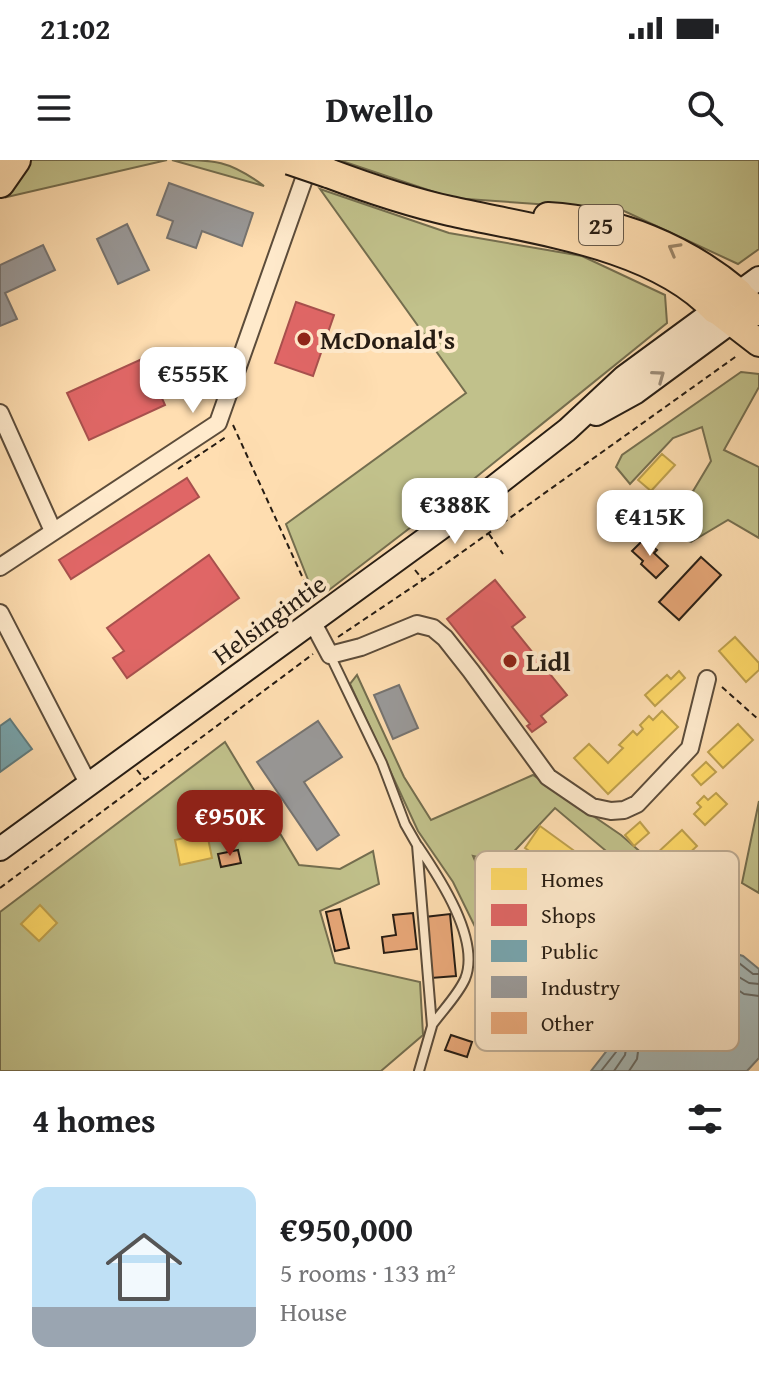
<!DOCTYPE html>
<meta charset="utf-8">
<style>
body{margin:0;font-family:"Gentium Book Plus",serif;background:#f6f6f6;color:#202124;height:100vh;display:flex;flex-direction:column;font-size:30px;white-space:nowrap}
*{box-sizing:border-box;margin:0}
p{font-size:26px;color:#757577}
.icon{flex:none;width:44px;height:44px;fill:none;stroke:currentColor;stroke-width:2;stroke-linecap:round;stroke-linejoin:round}
.map{position:relative;height:911px;overflow:hidden}
.side{display:flex;flex-direction:column;background:#fff;flex:1}
.side>*{flex:none}
.price{position:absolute;translate:-50% -68px;padding:0 18px;border-radius:16px;background:#fff;color:#222;font-size:26px;line-height:52px;filter:drop-shadow(0 2px 4px #0008)}
.price::after{content:'';position:absolute;left:50%;top:48px;width:24px;height:18px;margin-left:-12px;background:inherit;clip-path:polygon(0 0,100% 0,50% 100%)}
.price.selected{background:#8f2418;color:#fff}
ul{padding:0;list-style:none}
li{display:flex;align-items:center;gap:24px;height:200px;padding:0 32px}
li+li{border-top:2px solid #e0e0e0}
li span{display:grid;place-items:center;flex:none;width:224px;height:160px;border-radius:16px;color:#555}
li>.icon{margin-inline-start:auto}
span .icon{width:96px;height:96px;fill:#fffc;stroke-width:1}
li b{font-size:34px}
h2{display:flex;justify-content:space-between;align-items:center;height:96px;padding:0 32px;font-size:34px}
.status{display:flex;justify-content:space-between;align-items:center;height:56px;padding:0 40px;background:#fff;direction:ltr}
.status svg{height:22px;fill:currentColor}
header{display:flex;justify-content:space-between;align-items:center;height:104px;padding:0 32px;background:#fff;font-size:36px;font-weight:600}
.map>svg:first-child{display:block}
.green{fill:#c1c18b;stroke:#746e4f;stroke-width:2}
.water{fill:#a7b9b8;stroke:#737a76;stroke-width:2}
.homes{fill:#ffd966;stroke:#bea04d;stroke-width:2}
.shops{fill:#e06666;stroke:#a8504d;stroke-width:2}
.public{fill:#76a5af;stroke:#5e7c80;stroke-width:2}
.industry{fill:#999;stroke:#767471;stroke-width:2}
.lines{fill:none;stroke-linecap:round;stroke-linejoin:round}
.shore{stroke:#666a66;stroke-width:2}
.building{fill:#e8a778;stroke:#261c13;stroke-width:2}
.lane-casing{stroke:#5c4c3a;stroke-width:12}
.street-casing{stroke:#5c4c3a;stroke-width:20}
.secondary-casing{stroke:#261c13;stroke-width:26}
.primary-casing{stroke:#261c13;stroke-width:30}
.highway-casing{stroke:#261c13;stroke-width:32}
.path{stroke:#261c13;stroke-width:2;stroke-dasharray:6 4;stroke-linecap:butt}
.lane{stroke:#ffeacc;stroke-width:8}
.street{stroke:#ffeacc;stroke-width:16}
.secondary{stroke:#ffeacc;stroke-width:22}
.primary{stroke:#ffdeb1;stroke-width:26}
.highway{stroke:#ffdeb1;stroke-width:28}
.highway-bridge-casing{stroke:#261c13;stroke-width:32;stroke-linecap:butt}
.highway-bridge{stroke:#ffdeb1;stroke-width:28}
.oneway{stroke:#9d876a}
.oneway2{stroke:#9d8d79}
.poi-dot{fill:#8f2418;stroke:#ffeacc;stroke-width:3}
.labels{text-anchor:middle;dominant-baseline:central;stroke-width:8;stroke-linejoin:round;paint-order:stroke}
.shield{fill:#ffeacc;stroke:#675a4a;stroke-width:2}
.shield-label{font-size:24px;font-weight:bold;fill:#261c13}
.poi-label{font-size:26px;font-weight:bold;fill:#261c13;stroke:#ffeacc;text-anchor:start}
.street-label{font-size:26px;fill:#261c13;stroke:#ffeacc}
.key{fill:#ffeacc;stroke:#beac94;stroke-width:2}
.key-label{font-size:22px;fill:#261c13}
</style>
<div class="status"><b>21:02</b><svg viewBox="0 0 49 12"><path d="M0 12V9h3v3zM5 12V6h3v6zM10 12V3h3v9zM15 12V0h3v12zM26 1h20v11H26zM47 4h2v5h-2z"/></svg></div>
<header><svg class="icon" aria-label="menu" viewBox="0 0 24 24"><path d="M4 6h16M4 12h16M4 18h16"/></svg>Dwello<svg class="icon" aria-label="search" viewBox="0 0 24 24"><circle cx="10" cy="10" r="6"/><path d="M15 15l6 6"/></svg></header>
<div class="map">
<svg width="759" height="911" viewBox="0 0 759 911">
<rect width="100%" height="100%" fill="#ffdeb1"/>
<filter id="stains"><feTurbulence type="fractalNoise" baseFrequency=".0025" numOctaves="4"/><feColorMatrix values="0 0 0 0 .2 0 0 0 0 .09 0 0 0 0 .02 0 0 0 .5 -.17"/></filter>
<radialGradient id="worn" r=".72"><stop offset=".6" stop-color="#630" stop-opacity="0"/><stop offset="1" stop-color="#630" stop-opacity=".3"/></radialGradient>
<path class="green" d="M29,0H167L7,37Z
M172,0C215,0 229,0 264,26Z
M339,0H759V89L738,104L622,50L452,38Z
M320,29L449,73L582,96L665,135L667,163L475,318L316,440L286,364L466,233Z
M741,212L759,214V227L724,290L759,307V378L728,360L691,382L668,373L711,301L702,267L673,278L630,324L616,307L622,295Z
M357,515L404,617L431,660L533,615L621,675L652,702L637,717L555,648L503,703L473,696L518,803L481,826L483,783L453,722L418,671L350,524Z
M225,582L299,705L340,709L373,691L379,724L320,751L335,803L420,822L423,875L381,911H0V752Z
M759,641V733L742,723Z"/>
<path class="water" d="M727,791L743,796L759,809V898L747,911H591L608,889L611,859L650,836L666,830L696,797Z"/>
<path class="homes" d="M662,294L675,305L651,331L638,320Z
M735,477L759,503V510L746,522L719,491Z
M679,511L685,518L655,546L645,535L667,515L671,519Z
M662,551L678,567L608,634L574,598L589,584L608,603L623,588L619,585L633,571L637,575L643,569L640,565L649,556L653,560Z
M738,564L753,580L723,608L708,592Z
M706,602L716,612L701,625L692,615Z
M716,633L727,644L705,665L694,654L701,647L697,643L704,636L708,640Z
M640,662L649,673L634,686L625,675Z
M540,666L584,698L569,719L525,688Z
M682,670L697,686L670,711L655,695Z
M207,673L212,698L180,705L175,680Z
M40,745L57,763L39,781L21,764Z"/>
<path class="shops" d="M296,142L334,155L313,216L275,203Z
M144,198L165,245L89,280L67,233Z
M187,318L199,337L71,419L59,400Z
M209,395L239,438L127,518L113,498L124,491L107,468Z
M495,420L525,457L512,467L567,535L541,556L546,562L532,572L527,566L530,564L447,459Z"/>
<path class="public" d="M10,559L32,589L0,612V566Z"/>
<path class="industry" d="M169,23L253,53L242,86L202,71L196,88L167,78L173,61L157,55Z
M127,64L149,110L118,124L97,79Z
M43,85L55,110L5,133L17,159L0,166V105Z
M399,525L418,568L393,579L374,535Z
M318,561L342,597L304,622L339,675L317,690L257,602Z"/>
<g class="lines">
<path class="shore" d="M601,911L616,892L620,864L653,843L671,837L701,805L728,799L739,803L753,814H759
M614,911L625,895L629,870L658,852L677,844L706,814L727,810L749,823L759,824
M629,911L637,899L640,877L685,854L712,825L726,822L744,834L759,836"/>
</g>
<path class="building" d="M644,379L657,390L654,393L668,406L656,418L641,404L643,401L632,391Z
M701,397L721,415L679,460L659,442Z
M238,690L241,703L221,707L218,694Z
M340,749L349,788L335,791L326,752Z
M413,753L417,789L384,793L382,777L396,775L393,755Z
M450,754L456,816L431,818L425,757Z
M451,875L472,882L467,897L445,890Z"/>
<g class="lines">
<defs>
<path id="lane" d="M330,495L382,603L405,664L417,685L432,866L419,911
M418,686C439,717 481,780 465,819C458,835 442,851 432,865"/>
<path id="street" d="M0,253L53,371
M0,407L218,263L310,2
M0,453L89,625
M313,463L330,495L361,487L417,464L433,468L445,478L471,511L548,617L592,647L611,651L624,650L637,644L690,588L707,519"/>
<path id="secondary" d="M596,254L636,232L742,154
M0,689L453,359L567,270L624,217L759,118"/>
<path id="primary" d="M738,133L759,152
M715,149L759,183"/>
<path id="highway" d="M328,13C368,28 409,42 450,51C534,70 655,84 715,149
M0,23L16,0
M548,57C619,61 684,88 738,133"/>
</defs>
<use href="#lane" class="lane-casing"/>
<use href="#street" class="street-casing"/>
<use href="#secondary" class="secondary-casing"/>
<use href="#primary" class="primary-casing"/>
<use href="#highway" class="highway-casing"/>
<path class="path" d="M233,265L312,438
M178,309L226,277
M489,374L503,394
M415,410L423,420
M338,477L423,420L738,195
M722,527L759,560
M137,610L145,620
M0,728L313,494"/>
<use href="#lane" class="lane"/>
<use href="#street" class="street"/>
<use href="#secondary" class="secondary"/>
<use href="#primary" class="primary"/>
<use href="#highway" class="highway"/>
<defs>
<path id="highway-bridge" d="M290,0L328,13"/>
</defs>
<use href="#highway-bridge" class="highway-bridge-casing"/>
<use href="#highway-bridge" class="highway-bridge"/>
</g>
<defs><path id="oneway-chevron" d="M-2-3.5L2.5 0L-2 3.5" fill="none" stroke-width="1.6" stroke-linecap="round" stroke-linejoin="round" transform="scale(2)"/></defs>
<use class="oneway" href="#oneway-chevron" transform="translate(674 89) rotate(-151)"/>
<use class="oneway2" href="#oneway-chevron" transform="translate(659 216) rotate(-36)"/>
<g class="poi-dot">
<circle cx="304" cy="179" r="8"/>
<circle cx="510" cy="501" r="8"/>
</g>
<g class="labels">
<rect class="shield" x="579" y="45" width="44" height="40" rx="6"/>
<g class="shield-label">
<text x="601" y="65">25</text>
</g>
<g class="poi-label">
<text x="320" y="179">McDonald's</text>
<text x="526" y="501">Lidl</text>
</g>
<g class="street-label">
<text transform="translate(269 459) rotate(-36)">Helsingintie</text>
</g>
</g>
<rect x="475" y="691" width="264" height="200" rx="12" class="key"/>
<rect x="491" y="708" width="36" height="22" fill="#ffd966"/>
<rect x="491" y="744" width="36" height="22" fill="#e06666"/>
<rect x="491" y="780" width="36" height="22" fill="#76a5af"/>
<rect x="491" y="816" width="36" height="22" fill="#999"/>
<rect x="491" y="852" width="36" height="22" fill="#e8a778"/>
<g class="key-label">
<text x="541" y="727">Homes</text>
<text x="541" y="763">Shops</text>
<text x="541" y="799">Public</text>
<text x="541" y="835">Industry</text>
<text x="541" y="871">Other</text>
</g>
<rect width="100%" height="100%" filter="url(#stains)"/>
<rect width="100%" height="100%" fill="url(#worn)"/>
</svg>
<b class="price" style="left:193px;top:255px">€555K</b>
<b class="price" style="left:455px;top:386px">€388K</b>
<b class="price" style="left:650px;top:398px">€415K</b>
<b class="price selected" style="left:230px;top:698px">€950K</b>
</div>
<section class="side">
<h2>4 homes<svg class="icon" aria-label="filters" viewBox="0 0 24 24"><path d="M4 7h16M4 17h16"/><circle cx="9" cy="7" r="2"/><circle cx="15" cy="17" r="2"/></svg></h2>
<ul>
<li><span style="background:linear-gradient(#bfe0f5 75%,#9aa5b1 0)"><svg class="icon" aria-label="home" viewBox="0 0 24 24"><path d="M3 11l9-7 9 7M6 9v11h12V9"/></svg></span><div><b>€950,000</b><p>5 rooms · 133 m²</p><p>House</p></div></li>
</ul>
</section>
